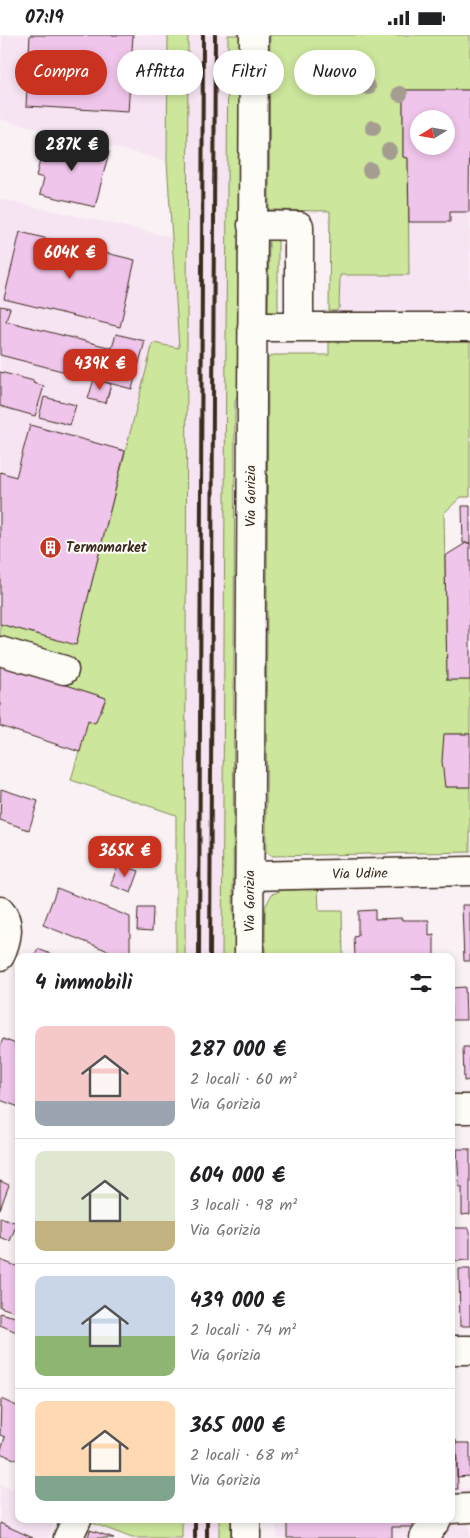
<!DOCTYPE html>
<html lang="it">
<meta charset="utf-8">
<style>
body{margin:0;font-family:Kalam,sans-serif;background:#f2f2f2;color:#202124;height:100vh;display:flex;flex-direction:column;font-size:19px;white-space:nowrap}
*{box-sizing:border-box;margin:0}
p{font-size:16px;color:#757577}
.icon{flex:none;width:28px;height:28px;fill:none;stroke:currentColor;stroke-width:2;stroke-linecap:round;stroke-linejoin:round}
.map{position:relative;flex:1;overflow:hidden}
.details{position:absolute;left:15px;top:918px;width:440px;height:570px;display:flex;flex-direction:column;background:#fff;border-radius:10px;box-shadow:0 2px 8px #0003}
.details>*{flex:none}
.guide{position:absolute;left:15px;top:15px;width:440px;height:45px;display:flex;gap:10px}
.needle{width:32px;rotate:259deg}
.buttons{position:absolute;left:410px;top:75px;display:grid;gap:10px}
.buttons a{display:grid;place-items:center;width:45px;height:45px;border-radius:50%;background:#fff;box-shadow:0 2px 8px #0003;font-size:25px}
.price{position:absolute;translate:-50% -42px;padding:0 11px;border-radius:10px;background:#c8321e;color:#fff;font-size:16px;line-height:32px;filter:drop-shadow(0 1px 2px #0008)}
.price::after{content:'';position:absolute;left:50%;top:30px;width:15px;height:11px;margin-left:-8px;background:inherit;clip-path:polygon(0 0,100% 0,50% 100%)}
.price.selected{background:#222;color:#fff}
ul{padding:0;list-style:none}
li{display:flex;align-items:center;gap:15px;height:125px;padding:0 20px}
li+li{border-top:1px solid #e0e0e0}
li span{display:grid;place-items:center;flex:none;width:140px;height:100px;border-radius:10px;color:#555}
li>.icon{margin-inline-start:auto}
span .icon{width:60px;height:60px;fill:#fffc;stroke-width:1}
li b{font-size:21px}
h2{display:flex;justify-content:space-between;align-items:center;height:60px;padding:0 20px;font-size:21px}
.tag{padding:0 18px;border-radius:22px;background:#fff;box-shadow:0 2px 8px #0003;font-size:18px;line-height:45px}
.tag.selected{background:#c8321e;color:#fff}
.status{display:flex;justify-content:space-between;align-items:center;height:35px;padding:0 25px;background:#fff;direction:ltr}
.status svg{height:14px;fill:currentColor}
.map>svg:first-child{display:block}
.built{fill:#f7e4f2;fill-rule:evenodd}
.green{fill:#cce69c;stroke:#84885d}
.building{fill:#f0c5eb;stroke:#3b2a1e;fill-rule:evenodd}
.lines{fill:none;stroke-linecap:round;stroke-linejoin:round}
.minor-casing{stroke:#3b2a1e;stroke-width:31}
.minor{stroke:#fdfcf7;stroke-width:28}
.rail{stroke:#3b2a1e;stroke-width:4}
.tree{fill:#a59d90}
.labels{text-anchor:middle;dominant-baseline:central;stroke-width:4;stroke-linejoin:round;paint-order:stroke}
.street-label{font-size:14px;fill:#3b2a1e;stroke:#fdfcf7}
.poi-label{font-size:14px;font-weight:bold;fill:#3b2a1e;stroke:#fdfcf7;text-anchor:start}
</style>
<div class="status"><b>07:19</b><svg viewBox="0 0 49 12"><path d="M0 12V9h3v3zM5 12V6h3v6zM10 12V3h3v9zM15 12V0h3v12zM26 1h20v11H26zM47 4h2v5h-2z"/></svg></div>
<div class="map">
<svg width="470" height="1503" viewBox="0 0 470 1503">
<rect width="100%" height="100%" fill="#faf1f5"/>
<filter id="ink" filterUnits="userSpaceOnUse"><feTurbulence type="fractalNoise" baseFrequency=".02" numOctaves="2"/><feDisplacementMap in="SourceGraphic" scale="10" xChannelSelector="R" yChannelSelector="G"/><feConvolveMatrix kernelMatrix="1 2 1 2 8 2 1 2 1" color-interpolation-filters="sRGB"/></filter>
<g filter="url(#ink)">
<path class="built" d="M3,0H168L167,126L0,84V45Z
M188,0H228L222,921H185Z
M270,0H470V320H329L330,176L269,175ZM419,84H446V111H419Z
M0,164L171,202L179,314L153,308L83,585L75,629L0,608Z
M0,1449L19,1457V1484H56L48,1503H0Z
M451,1454H470V1503H277V1484H451Z
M182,1484H219V1503H182Z"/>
<path class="green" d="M168,0H188L185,921H176V780L71,745L88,685L95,687L99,675H102L106,663L66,650L72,629L0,608V589L76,609L153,308L179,313L167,126Z
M228,0H241L238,359L235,367L233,878L236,888V921H222Z
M270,0H470V55H403V122L408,123L409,240H340L339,273L336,276H329L330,176L269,175Z
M269,199H278V283H268Z
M470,299V462H461L444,478L447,645H470V699H445V752H470V817L270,821L266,818L268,323L274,320H329V301Z
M318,854L319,876H342L343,921H265V872L272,859L282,855Z
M91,1484H182V1503H132L90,1487Z
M219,1484H231V1503H219Z"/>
<path class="building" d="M30,0H133L128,77L26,71Z
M403,55H470L469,177H450V187H409L408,123L403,122ZM419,84H446V111H419Z
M46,102L109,117L95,172L40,159L44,143L36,141Z
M20,197L135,225L120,292L4,264Z
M0,271L10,273L6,286L112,313L116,299L145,306L132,354L0,320Z
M0,337L34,346L33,348L44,351L35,381L0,371Z
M94,344L111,349L106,368L88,364Z
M44,362L76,370L70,390L39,382Z
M30,390L125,416L76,610L0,589V437L16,442Z
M462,471H470V508H463Z
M466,508H470V645H447L445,521Z
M0,628L106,663L95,688L88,685L80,717L0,691Z
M444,699H470V752H445L442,726Z
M1,754L38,766L29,795L0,785Z
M118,829L139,836L131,858L111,850Z
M57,853L130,882V921H121L43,890Z
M462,870H470V926H464Z
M138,873H153L152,896L137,895Z
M375,875V884L402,883V885H429V901L434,900V921H355L354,902L358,901V876Z
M38,914L56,921H35Z
M465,952L466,985H451V953Z
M3,1004L16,1009L15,1011L19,1012V1072L0,1065V1011Z
M463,1012H470V1045L464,1046Z
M457,1114H470V1179L462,1180V1152H459Z
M0,1146L9,1150L0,1174Z
M19,1162V1174L15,1173Z
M0,1182L17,1188L10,1206L0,1202Z
M451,1193H468L470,1196V1225L451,1226Z
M0,1225L19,1232L18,1278L0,1272Z
M459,1234H470V1291H460Z
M0,1278L19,1283V1298L0,1290Z
M1,1364L19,1372V1426L0,1418L5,1402L0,1400Z
M451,1405H456L458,1454H451Z
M456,1408H470V1441L457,1442Z
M287,1484H413V1492H392V1503H287Z
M0,1488L33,1503H0Z
M90,1495L114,1503H88Z"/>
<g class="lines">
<defs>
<path id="minor" d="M252,190L299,191V292
M252,292H470
M0,616L64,635
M250,841L470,836
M0,876C12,889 6,907 0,921
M249,921L254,0
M451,1074H470
M451,1315H470
M451,1474L470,1473
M68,1503L77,1484
M246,1503V1484
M424,1503L437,1484"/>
</defs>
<use href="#minor" class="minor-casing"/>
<use href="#minor" class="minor"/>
<path class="rail" d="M199,921L203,0
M210,921L215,0
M195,1503V1484
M207,1503V1484"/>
</g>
<g class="tree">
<circle cx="368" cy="52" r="8"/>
<circle cx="400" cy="59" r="8"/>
<circle cx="373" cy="93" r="8"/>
<circle cx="389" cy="116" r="8"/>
<circle cx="370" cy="135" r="8"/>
</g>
</g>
<defs>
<symbol id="building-disc" viewBox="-11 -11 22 22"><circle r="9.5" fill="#c8321e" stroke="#fdfcf7"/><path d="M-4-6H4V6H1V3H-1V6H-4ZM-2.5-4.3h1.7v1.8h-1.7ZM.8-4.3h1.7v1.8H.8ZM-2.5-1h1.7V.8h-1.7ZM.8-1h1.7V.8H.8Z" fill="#fff"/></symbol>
</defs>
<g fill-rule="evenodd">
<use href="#building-disc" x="38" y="500" width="25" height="25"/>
</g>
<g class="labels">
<g class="street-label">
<text transform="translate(251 461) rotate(-90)">Via Gorizia</text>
<text transform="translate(360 839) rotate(-1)">Via Udine</text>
<text transform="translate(250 866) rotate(-90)">Via Gorizia</text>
</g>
<g class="poi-label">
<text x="66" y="513">Termomarket</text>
</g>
</g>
</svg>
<div class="buttons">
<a><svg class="needle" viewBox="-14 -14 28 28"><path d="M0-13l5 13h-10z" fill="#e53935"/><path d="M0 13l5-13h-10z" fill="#757577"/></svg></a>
</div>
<b class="price selected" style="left:72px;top:137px">287K €</b>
<b class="price" style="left:70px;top:245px">604K €</b>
<b class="price" style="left:100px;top:356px">439K €</b>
<b class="price" style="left:125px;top:843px">365K €</b>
<div class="guide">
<a class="tag selected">Compra</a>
<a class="tag">Affitta</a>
<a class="tag">Filtri</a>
<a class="tag">Nuovo</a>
</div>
<section class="details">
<h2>4 immobili<svg class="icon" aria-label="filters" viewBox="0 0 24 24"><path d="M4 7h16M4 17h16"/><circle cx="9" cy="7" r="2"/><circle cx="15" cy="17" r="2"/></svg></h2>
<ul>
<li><span style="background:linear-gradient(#f6c9c9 75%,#9aa5b1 0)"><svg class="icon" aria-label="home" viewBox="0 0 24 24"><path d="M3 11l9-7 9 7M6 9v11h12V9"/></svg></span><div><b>287 000 €</b><p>2 locali · 60 m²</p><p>Via Gorizia</p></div></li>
<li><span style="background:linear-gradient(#dfe7d0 70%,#c2b280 0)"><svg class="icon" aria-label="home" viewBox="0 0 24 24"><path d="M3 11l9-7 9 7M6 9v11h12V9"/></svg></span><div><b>604 000 €</b><p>3 locali · 98 m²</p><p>Via Gorizia</p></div></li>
<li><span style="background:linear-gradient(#c9d6e8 60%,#8fb573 0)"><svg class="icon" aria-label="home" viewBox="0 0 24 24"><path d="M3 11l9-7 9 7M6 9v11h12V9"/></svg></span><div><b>439 000 €</b><p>2 locali · 74 m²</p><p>Via Gorizia</p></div></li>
<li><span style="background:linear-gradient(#ffd9b3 75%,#7fa58c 0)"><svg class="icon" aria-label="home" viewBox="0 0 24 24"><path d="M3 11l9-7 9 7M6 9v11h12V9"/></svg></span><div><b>365 000 €</b><p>2 locali · 68 m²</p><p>Via Gorizia</p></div></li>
</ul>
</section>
</div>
